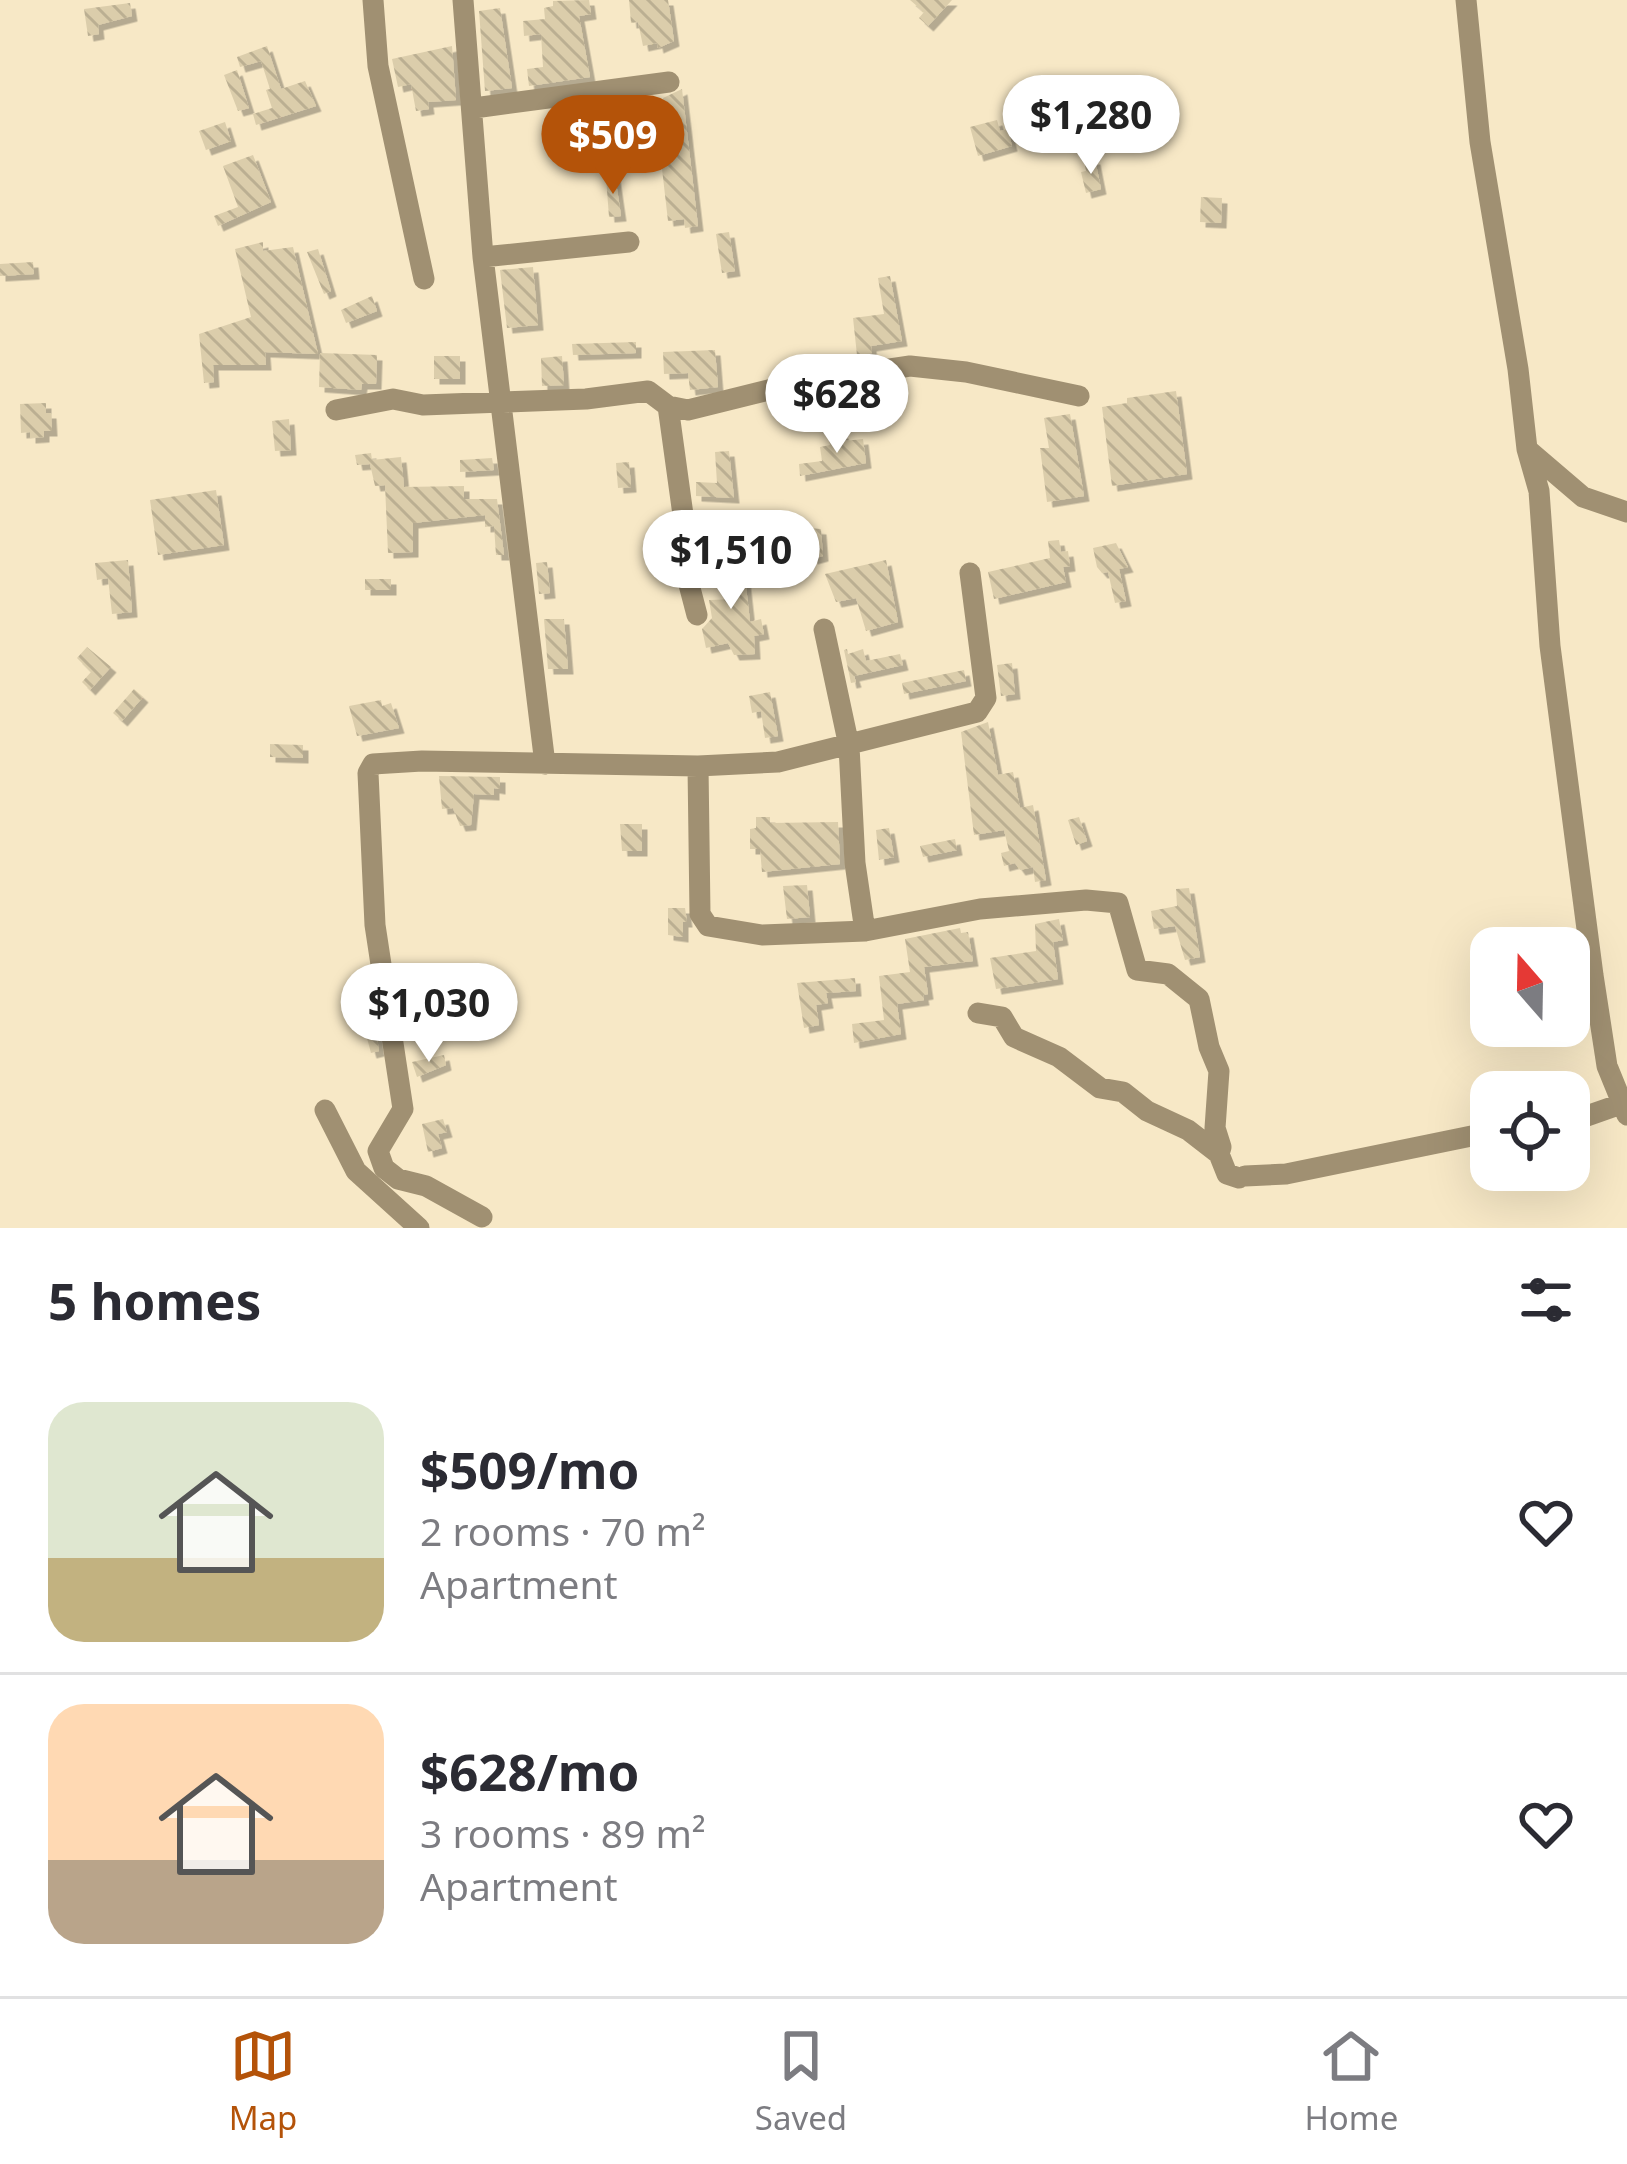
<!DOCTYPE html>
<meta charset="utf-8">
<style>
body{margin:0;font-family:"Noto Sans",sans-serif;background:#f7f7f7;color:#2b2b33;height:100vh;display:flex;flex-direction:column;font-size:45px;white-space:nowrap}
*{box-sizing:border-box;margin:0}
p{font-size:39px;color:#7c7c81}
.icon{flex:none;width:66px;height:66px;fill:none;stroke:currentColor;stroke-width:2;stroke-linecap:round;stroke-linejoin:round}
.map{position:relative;height:1228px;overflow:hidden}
.sheet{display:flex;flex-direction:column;background:#fff;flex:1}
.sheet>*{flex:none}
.needle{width:78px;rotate:340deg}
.buttons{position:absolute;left:1470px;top:927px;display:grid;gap:24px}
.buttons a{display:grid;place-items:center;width:120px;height:120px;border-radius:24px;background:#fff;box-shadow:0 12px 48px #0002;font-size:60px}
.price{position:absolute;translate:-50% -102px;padding:0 27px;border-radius:42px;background:#fff;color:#222;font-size:39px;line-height:78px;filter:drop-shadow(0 3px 6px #0008)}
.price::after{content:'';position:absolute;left:50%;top:72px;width:36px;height:27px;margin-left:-18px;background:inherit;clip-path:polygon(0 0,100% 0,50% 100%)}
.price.selected{background:#b45309;color:#fff}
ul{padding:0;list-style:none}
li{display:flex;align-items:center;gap:36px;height:300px;padding:0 48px}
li+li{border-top:3px solid #e1e1e2}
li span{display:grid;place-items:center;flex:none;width:336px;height:240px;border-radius:36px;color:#555}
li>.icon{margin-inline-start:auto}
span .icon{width:144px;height:144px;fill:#fffc;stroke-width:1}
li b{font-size:51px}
h2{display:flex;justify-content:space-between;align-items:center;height:144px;padding:0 48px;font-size:51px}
.tabs{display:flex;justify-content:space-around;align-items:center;height:168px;border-top:3px solid #e1e1e2;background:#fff;font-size:33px;color:#7c7c81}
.tabs a{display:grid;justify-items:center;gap:6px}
.tabs .selected{color:#b45309}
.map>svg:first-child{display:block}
.building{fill:url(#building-back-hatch);filter:url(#shadow)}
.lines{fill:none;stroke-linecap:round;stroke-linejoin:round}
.minor{stroke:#a09072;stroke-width:21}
</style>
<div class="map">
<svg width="1627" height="1228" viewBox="0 0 1627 1228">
<defs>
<pattern id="building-back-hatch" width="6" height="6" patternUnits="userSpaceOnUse" patternTransform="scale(3)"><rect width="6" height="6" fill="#dbcdab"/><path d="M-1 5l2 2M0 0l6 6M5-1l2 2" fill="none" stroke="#bbaf92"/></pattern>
<filter id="shadow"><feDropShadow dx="5.5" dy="5.5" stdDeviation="0" flood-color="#0004"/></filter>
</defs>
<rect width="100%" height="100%" fill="#f7e8c6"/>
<path class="building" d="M589,0L591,14L579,16L590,77L529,86L527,69L543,67L541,34L524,36L523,21L545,19L544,8L553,6V1Z
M629,0H668L674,41L658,48L657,43L643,46L638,22L631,23Z
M910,0H952L928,26L919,18L924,12Z
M130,3L132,16L98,25L99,34L88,36L84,9Z
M500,8L512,88L485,91L479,11Z
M267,46L281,89L305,81L316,106L256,125L253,114L272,108L266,90L270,89L261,61L240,67L237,57Z
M452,46L456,100L428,102L429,109L416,111L411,84L398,87L392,59Z
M237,70L249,108L238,111L224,75Z
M682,89L698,226L685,228L684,219L668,221L655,108L664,107L663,98Z
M997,120L1000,131L1008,129L1012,146L978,156L970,127Z
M225,122L231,141L206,150L199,131Z
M253,155L271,202L218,226L214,216L238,207L223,166Z
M1095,159L1101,189L1086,193L1081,172L1086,171L1084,160Z
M615,175L621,216L609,217L606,177Z
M1201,197L1222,198L1221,223L1200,222Z
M729,232L735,271L722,273L716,234Z
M263,242V251L293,247L318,354L265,352L266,365H213L214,382L204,383L199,334L251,317L235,249Z
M318,249L331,291L324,294L307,252Z
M33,262L34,274L0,276V264Z
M533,267L538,325L507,328L500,270Z
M890,276L902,341L871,346L872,353L857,355L853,318L884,314L878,278Z
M372,296L377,311L346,323L341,310Z
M636,342V353L573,355L572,344Z
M715,350L718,387L690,390L688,373L664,374L663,352Z
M320,353L377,355L376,384H362L361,390L319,387Z
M434,356H460V379H434Z
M562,356L564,385L542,386L541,358Z
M1176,391L1187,474L1112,486L1102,407L1127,403V398Z
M46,403V413H51L52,431H44V437L30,438V432L21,433L20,404Z
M1070,414L1084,496L1047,502L1040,448H1049L1044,418Z
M289,419L291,450L275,451L272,421Z
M843,433L844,441L863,439L866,463L800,476L799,464L822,461L820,447L830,445L828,435Z
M729,451L734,498L696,496V482L717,483L715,452Z
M371,453L372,460L401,457L404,487L464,486V499H497L504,555H496L494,526L485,527V515L413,523V552L388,553L385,485L375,486L370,464L357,465L355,455Z
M492,458L494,470L460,472V460Z
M629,462L631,487L618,488L616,463Z
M216,490L224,545L158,555L150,500Z
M809,528L821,529L823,556L812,559Z
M1059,540L1061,552L1068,551L1070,566L1063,567L1066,582L994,599L988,572L1050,558L1048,541Z
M1116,543L1128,567L1119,569L1126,601L1115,603L1108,572L1102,573L1097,567L1093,548Z
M702,557L704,562L743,559L750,622L761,619L764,634L754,636L755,654L734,655L728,643L706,648L702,629L712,618L709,600L736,599L735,574L703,578Z
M128,560L132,612L112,614L108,578L97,580L95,563Z
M886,560L898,622L866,631L856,598L836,602L825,574Z
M547,562L550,593L539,594L536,563Z
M365,579H391V590H365Z
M544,619H564L568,669H548Z
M87,647L111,667L90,690L82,682L91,672L77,658Z
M847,649L848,654L863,649L866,661L900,654L903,665L854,676L856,682L851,683L844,650Z
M1012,663L1015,694L1001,696L997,665Z
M964,670L966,681L904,694L902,683Z
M134,689L143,697L122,721L113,713Z
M770,692L778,736L765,738L761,711L752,713L749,696Z
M381,700L382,706L391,703L399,728L357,736L349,706Z
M988,722L998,775L1013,772L1020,808L1033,805L1046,880L1035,882L1033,867L1020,870L1015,863L1004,866L1001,853L1009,851L1004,830L974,835L961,732Z
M270,744L303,745V758L270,757Z
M439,776L500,777V789L494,788V795L474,794L471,825L460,826L453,808L442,809Z
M756,817H770V823L838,822L840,864L762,872L760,849H750V829L756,828Z
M1079,817L1087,841L1076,845L1068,820Z
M620,824H642V851H622Z
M889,828L894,857L879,860L876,830Z
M955,839L957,850L923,857L920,846Z
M807,885L810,917L787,919L783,886Z
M1189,888L1200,957L1185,960L1175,926L1154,929L1151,911L1177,906L1176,889Z
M668,908H685L687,922H683V937L668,935Z
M1059,919L1063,940L1053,942L1058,979L996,989L990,958L1036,951L1035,924Z
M960,928L961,933L968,932L973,961L924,967L928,994L923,995L924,1000L897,1004L901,1034L854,1043L852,1024L884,1020L879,976L910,972L905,939Z
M855,978L856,991L826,993L828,1003L816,1005L819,1025L804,1028L797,983Z
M375,1024L379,1051L371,1053L364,1027Z
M444,1055L446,1065L417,1077L412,1062Z
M443,1119L447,1132L438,1134L442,1148L428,1152L422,1124Z"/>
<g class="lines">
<path class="minor" d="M373,0L378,66L424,279
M463,0L483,257L545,764
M1466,0L1480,142L1518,369L1527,449L1539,491L1550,646L1593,975L1607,1066L1627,1115
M474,108L669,82
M483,257L629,242
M668,406L688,551L686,573L697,615
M336,410L393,399L423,405L586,399L648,391L668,406L688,410L797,383L910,366L966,372L1079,396
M1528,450L1583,497L1627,512
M824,629L849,746L855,863L865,931
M698,766L700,914L708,926L762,935L865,931L980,909L1086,900L1118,903L1137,970L1168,974L1199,999L1209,1047L1219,1071L1215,1128L1221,1147L1219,1154
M978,1013L1002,1017L1014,1037L1059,1057L1100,1088L1123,1092L1147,1111L1188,1130L1219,1154L1227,1174L1239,1178
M325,1110L356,1171L419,1228
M1569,1118H1581L1627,1102
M1245,1176L1286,1174L1491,1132
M482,1217L426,1186L398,1179L384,1168L378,1151L403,1109L375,925L368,773L373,764L422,761L698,766L778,762L977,712L986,698L970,573"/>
</g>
</svg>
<div class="buttons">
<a><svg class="needle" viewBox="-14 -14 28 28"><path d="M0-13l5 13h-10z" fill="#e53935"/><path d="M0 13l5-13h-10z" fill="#7c7c81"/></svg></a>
<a><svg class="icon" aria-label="locate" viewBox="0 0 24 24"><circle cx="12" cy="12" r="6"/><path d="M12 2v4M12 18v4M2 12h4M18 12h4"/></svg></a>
</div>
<b class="price" style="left:1091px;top:177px">$1,280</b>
<b class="price selected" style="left:613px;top:197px">$509</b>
<b class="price" style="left:837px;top:456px">$628</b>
<b class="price" style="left:731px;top:612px">$1,510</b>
<b class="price" style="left:429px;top:1065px">$1,030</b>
</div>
<section class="sheet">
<h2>5 homes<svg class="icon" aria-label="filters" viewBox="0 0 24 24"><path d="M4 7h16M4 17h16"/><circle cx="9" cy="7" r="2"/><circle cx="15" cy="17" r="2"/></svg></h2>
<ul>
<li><span style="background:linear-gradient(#dfe7d0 65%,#c2b280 0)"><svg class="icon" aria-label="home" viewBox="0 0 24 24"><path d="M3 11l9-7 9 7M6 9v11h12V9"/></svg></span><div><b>$509/mo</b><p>2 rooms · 70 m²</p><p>Apartment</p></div><svg class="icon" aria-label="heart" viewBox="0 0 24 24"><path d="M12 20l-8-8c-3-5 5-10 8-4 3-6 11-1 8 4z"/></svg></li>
<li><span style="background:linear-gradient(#ffd9b3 65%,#b9a48a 0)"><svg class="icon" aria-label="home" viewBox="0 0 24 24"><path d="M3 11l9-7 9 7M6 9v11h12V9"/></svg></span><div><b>$628/mo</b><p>3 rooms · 89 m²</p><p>Apartment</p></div><svg class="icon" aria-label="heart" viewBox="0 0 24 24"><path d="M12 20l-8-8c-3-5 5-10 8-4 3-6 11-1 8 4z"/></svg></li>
</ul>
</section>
<nav class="tabs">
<a class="selected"><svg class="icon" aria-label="map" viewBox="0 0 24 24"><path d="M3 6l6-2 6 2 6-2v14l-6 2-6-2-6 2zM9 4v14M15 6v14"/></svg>Map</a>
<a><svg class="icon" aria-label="saved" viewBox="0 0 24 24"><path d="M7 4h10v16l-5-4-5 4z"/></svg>Saved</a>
<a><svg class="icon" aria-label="home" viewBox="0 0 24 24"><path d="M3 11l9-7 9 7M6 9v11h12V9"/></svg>Home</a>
</nav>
